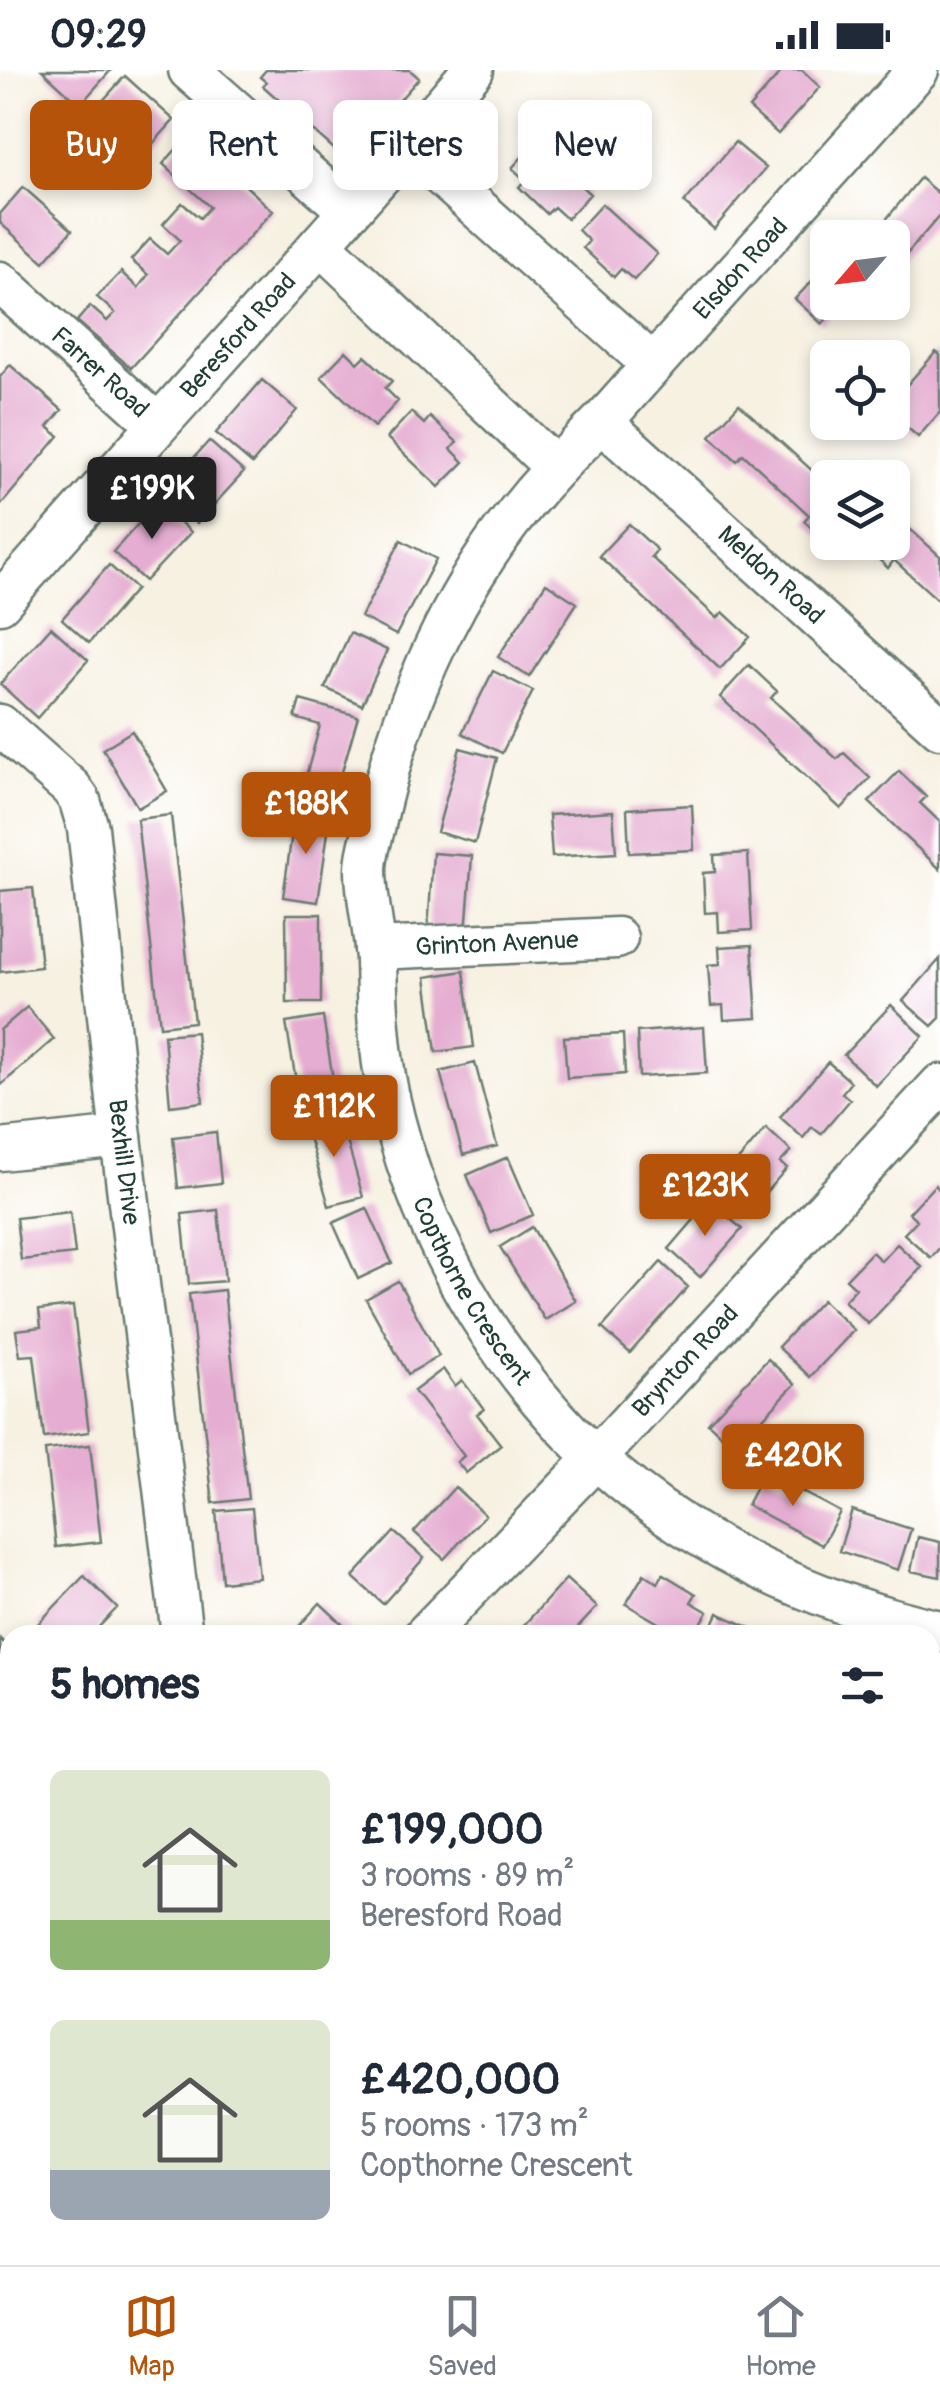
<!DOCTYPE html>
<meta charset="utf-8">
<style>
body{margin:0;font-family:Pangolin,sans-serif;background:#f6f6f7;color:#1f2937;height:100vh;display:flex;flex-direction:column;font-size:38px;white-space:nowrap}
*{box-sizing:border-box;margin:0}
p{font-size:32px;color:#747a83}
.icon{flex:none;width:55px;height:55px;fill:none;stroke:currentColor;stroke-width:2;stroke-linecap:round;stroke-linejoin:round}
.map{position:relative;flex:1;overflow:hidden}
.side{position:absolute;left:0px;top:1555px;width:940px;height:640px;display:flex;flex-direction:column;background:#fff;border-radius:30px 30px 0 0;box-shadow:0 5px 15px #0003}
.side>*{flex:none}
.top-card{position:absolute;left:30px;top:30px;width:880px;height:90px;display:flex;gap:20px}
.needle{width:65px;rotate:242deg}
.buttons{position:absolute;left:810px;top:150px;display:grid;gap:20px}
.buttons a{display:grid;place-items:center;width:100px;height:100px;border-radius:15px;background:#fff;box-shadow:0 5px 15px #0003;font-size:50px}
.price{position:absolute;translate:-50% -85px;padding:0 22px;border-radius:10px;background:#b45309;color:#fff;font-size:32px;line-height:65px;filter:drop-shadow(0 2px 5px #0008)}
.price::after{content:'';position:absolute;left:50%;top:60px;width:30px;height:22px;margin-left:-15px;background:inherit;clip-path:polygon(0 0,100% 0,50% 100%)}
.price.on{background:#222;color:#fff}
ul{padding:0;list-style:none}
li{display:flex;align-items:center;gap:30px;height:250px;padding:0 50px}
li span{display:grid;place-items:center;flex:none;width:280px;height:200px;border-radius:15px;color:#555}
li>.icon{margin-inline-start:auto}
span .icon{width:120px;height:120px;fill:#fffc;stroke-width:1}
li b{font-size:42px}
h2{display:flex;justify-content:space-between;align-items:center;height:120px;padding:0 50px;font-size:42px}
.pill{padding:0 35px;border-radius:15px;background:#fff;box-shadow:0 5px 15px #0003;font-size:35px;line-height:90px}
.pill.on{background:#b45309;color:#fff}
.status{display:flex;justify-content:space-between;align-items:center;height:70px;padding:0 50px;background:#fff;direction:ltr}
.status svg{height:28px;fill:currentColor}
.tabs{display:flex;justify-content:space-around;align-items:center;height:140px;border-top:2px solid #e0e1e3;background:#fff;font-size:28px;color:#747a83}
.tabs a{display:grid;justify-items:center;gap:5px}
.tabs .on{color:#b45309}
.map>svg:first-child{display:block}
.building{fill:#e5add1}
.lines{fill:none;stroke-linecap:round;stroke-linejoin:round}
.minor-casing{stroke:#6b7c71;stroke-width:45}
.minor{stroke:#fff;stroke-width:40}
.labels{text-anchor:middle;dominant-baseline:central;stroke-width:9;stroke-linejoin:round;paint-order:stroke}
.street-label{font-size:25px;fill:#1f3d34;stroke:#fff}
</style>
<div class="status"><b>09:29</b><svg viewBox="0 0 49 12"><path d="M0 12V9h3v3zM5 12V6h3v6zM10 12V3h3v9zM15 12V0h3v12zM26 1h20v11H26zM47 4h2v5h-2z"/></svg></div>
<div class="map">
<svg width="940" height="2195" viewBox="0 0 940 2195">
<rect width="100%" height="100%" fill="#fff"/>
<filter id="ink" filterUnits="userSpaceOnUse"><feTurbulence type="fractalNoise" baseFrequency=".01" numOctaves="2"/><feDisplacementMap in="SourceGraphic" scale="20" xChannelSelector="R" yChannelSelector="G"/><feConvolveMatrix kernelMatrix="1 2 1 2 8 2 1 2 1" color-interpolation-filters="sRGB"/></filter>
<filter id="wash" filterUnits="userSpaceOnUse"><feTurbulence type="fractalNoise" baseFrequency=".0048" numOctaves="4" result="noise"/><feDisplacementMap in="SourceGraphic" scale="40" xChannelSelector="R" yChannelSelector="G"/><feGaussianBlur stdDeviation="2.25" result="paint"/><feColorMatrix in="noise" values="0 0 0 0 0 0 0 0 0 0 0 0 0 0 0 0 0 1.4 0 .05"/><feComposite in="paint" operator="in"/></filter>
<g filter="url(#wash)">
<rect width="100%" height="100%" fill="#f7f1e2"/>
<g id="blocks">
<path class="building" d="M42,0H111L80,35Z
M266,0H410L419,8L374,59L361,48L334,79L263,16L266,12L260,7Z
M783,0H802L820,17L778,64L749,38Z
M125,6L174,50L140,88L91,44Z
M190,64L273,141L131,298L77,251L90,236L107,251L115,243L97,227L121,202L138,218L148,205L131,190L150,169L167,184L180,170L163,154L182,133L200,148L210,137L163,94Z
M735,72L766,98L714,159L684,133Z
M535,73L590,124L567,149L554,137L547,144L519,117L525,110L512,98Z
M920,108L940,125V145L901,191L892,183V168H879L889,156L884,152Z
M23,117L72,160L44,192L0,153V144Z
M602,134L657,184L634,210L621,199L614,207L583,178L589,171L578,160Z
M828,194V232H842L822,254L795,229Z
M346,281L358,293L365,286L392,311L385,318L398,331L374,357L321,307Z
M936,282L940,285V342L918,367L892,344V332Z
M10,295L62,340L48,357L59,366L0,436V307Z
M262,310L297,340L252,394L216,363Z
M739,334L828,415V472H836L832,477L804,451L809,445L743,384L737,391L710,366Z
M411,342L424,354L430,347L457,372L451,379L464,392L439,417L387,368Z
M209,371L244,402L197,453L163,422Z
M158,432L191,462L145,511L113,482Z
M892,443L940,486V532L894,490L888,498L861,472H892Z
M629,454L657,480L651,487L717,548L723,542L750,567L720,599L599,486Z
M401,470L436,489L396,565L361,547Z
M109,495L136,519L89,573L62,549Z
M546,513L577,533L529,607L498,587Z
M51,557L88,590L37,648L0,614Z
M350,563L387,580L362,635L325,618Z
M749,595L777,621L771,628L837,689L844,683L870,708L841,739L720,627Z
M493,601L533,621L502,683L462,663Z
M300,630L358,646L333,733L301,724L320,655L295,648Z
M132,661L167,721L138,738L103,679Z
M460,678L497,688L475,773L437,762Z
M899,701L926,727L920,733L940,752V799L869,732Z
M692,735L694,780L629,783L627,739Z
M613,741L616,783L552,787L549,745Z
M295,742L330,748L318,832L283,827Z
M171,745L194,952L160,956L137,749Z
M433,783L472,786L466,863L428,860Z
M748,783L752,860L719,862L718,842L705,843L703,803L715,802L714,785Z
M33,818L41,897L0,902V821Z
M286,844H321V933H287Z
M752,875L757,948L724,950L723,935L711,936L708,895L720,894L719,877Z
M940,889V948L932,956L903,931Z
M464,901L474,977L436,982L426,907Z
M891,935L923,966L876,1016L844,985Z
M27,937L54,969L0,1016V960Z
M323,947L336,1028L300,1034L286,953Z
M704,957L707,1003L639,1007L637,962Z
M196,962L203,1032L170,1036L164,965Z
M623,964L625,1004L567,1008L564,967Z
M828,992L851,1012L842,1023L850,1030L821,1064L812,1057L803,1068L780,1047Z
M475,993L497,1076L463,1085L440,1002Z
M339,1043L363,1127L329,1136L305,1053Z
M766,1058L791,1081L780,1093L787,1098L759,1130L753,1124L741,1137L717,1115Z
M216,1062L221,1113L178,1118L173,1067Z
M508,1087L533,1145L491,1163L467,1105Z
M935,1115L940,1120V1177L931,1188L904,1164L917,1150L909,1143Z
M710,1131L742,1159L700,1207L669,1179Z
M367,1138L392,1193L358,1209L333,1153Z
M218,1140L225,1211L189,1214L182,1144Z
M70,1142L75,1184L21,1190L16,1148Z
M532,1157L576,1231L545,1250L500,1177Z
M897,1174L922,1197L868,1254L844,1231L856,1218L846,1209L872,1182L881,1191Z
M661,1192L688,1217L630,1283L602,1258Z
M398,1211L439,1286L408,1304L366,1229Z
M224,1220L248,1429L213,1433L189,1224Z
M822,1230L854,1260L810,1307L778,1277Z
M73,1236L89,1362L44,1368L34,1285L20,1286L16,1260L41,1257L39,1240Z
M768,1289L795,1314L735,1378L708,1353Z
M443,1299L455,1316L462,1310L484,1339L477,1344L501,1375L466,1403L457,1392L464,1386L414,1321Z
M90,1375L101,1472L56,1477L45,1380Z
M764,1402L840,1442L822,1475L747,1435Z
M455,1417L485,1445L444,1489L414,1462Z
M252,1438L259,1508L222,1512L216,1441Z
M852,1440L911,1459L898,1500L839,1481Z
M394,1462L424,1488L383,1534L353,1507Z
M918,1467L940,1472V1507L911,1501Z
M644,1504L658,1513L663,1504L696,1524L691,1532L708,1542L694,1565H679L626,1534Z
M84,1506L117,1538L91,1565H48L37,1555Z
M566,1509L597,1537L571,1565H533L523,1556Z
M320,1533L352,1563L350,1565H291Z
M718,1543L766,1565H708Z
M0,1569L10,1579L8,1587L10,1589V1622L0,1612Z
M930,1609L940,1611V1651L930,1649Z
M930,1791H940V1836L932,1837Z
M10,2008V2052H0V2009Z
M930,2017H940V2052H930Z
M930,2129L940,2136V2195H933L919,2185H930Z
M0,2179L10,2185L38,2195H0Z
M220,2185H259L262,2190L258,2192L260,2195H221L216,2187Z
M403,2185H432L438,2195H397L394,2190Z"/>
</g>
</g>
<g filter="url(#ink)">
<use href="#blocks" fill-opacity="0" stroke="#6b7c71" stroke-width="2.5"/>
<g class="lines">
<defs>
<g id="minor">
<path d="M189,0L349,141"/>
<path id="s1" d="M918,0C819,112 717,222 618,334C598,357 575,377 554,400C510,447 473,500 444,558C413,619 391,683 376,750C373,765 366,783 366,799C366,830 375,860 376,891C377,935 379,979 388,1023C421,1176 512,1325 636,1422C724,1490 832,1537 940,1561"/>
<path d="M408,76L653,295"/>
<path d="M320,174L556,398"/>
<path id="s2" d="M0,212L157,354"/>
<path id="s3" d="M602,352L940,658"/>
<path id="s4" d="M0,533C157,354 318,180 473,0"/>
<path id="s5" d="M0,655L71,718L80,731L88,758L121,1067L182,1565"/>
<path id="s6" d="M375,879L617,868"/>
<path d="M0,1080L121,1067"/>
<path id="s7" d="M425,1565L597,1387L940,1015"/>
<path d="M0,1694L10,1711"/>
<path d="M930,1899H940"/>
<path d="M0,1932H10"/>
<path d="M340,2185L346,2195"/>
<path d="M829,2185L843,2195"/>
<path d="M762,2195L778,2185"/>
</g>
</defs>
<use href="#minor" class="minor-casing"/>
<use href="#minor" class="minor"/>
</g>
</g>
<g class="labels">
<g class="street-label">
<text transform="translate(741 199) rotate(-48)">Elsdon Road</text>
<text stroke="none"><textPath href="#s4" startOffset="358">Beresford Road</textPath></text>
<text stroke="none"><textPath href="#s2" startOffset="135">Farrer Road</textPath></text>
<text stroke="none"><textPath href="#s3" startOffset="228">Meldon Road</textPath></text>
<text stroke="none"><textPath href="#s6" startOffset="122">Grinton Avenue</textPath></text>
<text stroke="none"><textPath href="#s5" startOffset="475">Bexhill Drive</textPath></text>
<text stroke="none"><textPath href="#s1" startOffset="1430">Copthorne Crescent</textPath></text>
<text stroke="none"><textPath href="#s7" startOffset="378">Brynton Road</textPath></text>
</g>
</g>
</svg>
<div class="buttons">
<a><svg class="needle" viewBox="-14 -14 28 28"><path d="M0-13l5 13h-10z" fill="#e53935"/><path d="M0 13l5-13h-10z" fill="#747a83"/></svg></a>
<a><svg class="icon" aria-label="locate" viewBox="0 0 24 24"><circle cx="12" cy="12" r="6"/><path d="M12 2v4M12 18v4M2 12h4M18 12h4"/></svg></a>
<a><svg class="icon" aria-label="layers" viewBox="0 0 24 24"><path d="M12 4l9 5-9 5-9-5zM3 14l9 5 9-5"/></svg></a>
</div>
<b class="price on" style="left:152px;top:472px">£199K</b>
<b class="price" style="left:306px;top:787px">£188K</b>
<b class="price" style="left:334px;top:1090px">£112K</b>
<b class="price" style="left:705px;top:1169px">£123K</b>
<b class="price" style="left:793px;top:1439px">£420K</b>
<div class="top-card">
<a class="pill on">Buy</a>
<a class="pill">Rent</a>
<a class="pill">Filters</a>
<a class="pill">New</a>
</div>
<section class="side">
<h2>5 homes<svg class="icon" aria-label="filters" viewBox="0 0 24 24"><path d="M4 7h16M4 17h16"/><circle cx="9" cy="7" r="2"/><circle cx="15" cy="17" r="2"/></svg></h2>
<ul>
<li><span style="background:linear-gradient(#dfe7d0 75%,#8fb573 0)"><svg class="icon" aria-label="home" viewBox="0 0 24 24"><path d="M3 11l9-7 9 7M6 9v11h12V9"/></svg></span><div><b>£199,000</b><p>3 rooms · 89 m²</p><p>Beresford Road</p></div></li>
<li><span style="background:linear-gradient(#dfe7d0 75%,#9aa5b1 0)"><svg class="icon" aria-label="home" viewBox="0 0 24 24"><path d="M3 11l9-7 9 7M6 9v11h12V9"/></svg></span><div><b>£420,000</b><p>5 rooms · 173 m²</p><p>Copthorne Crescent</p></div></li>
</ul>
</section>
</div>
<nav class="tabs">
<a class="on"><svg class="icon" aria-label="map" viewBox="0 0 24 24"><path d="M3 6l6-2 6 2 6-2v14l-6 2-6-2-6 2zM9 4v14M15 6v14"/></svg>Map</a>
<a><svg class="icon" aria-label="saved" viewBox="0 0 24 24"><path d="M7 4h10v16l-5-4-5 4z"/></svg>Saved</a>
<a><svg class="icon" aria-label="home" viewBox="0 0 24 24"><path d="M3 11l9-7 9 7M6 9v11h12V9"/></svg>Home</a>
</nav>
